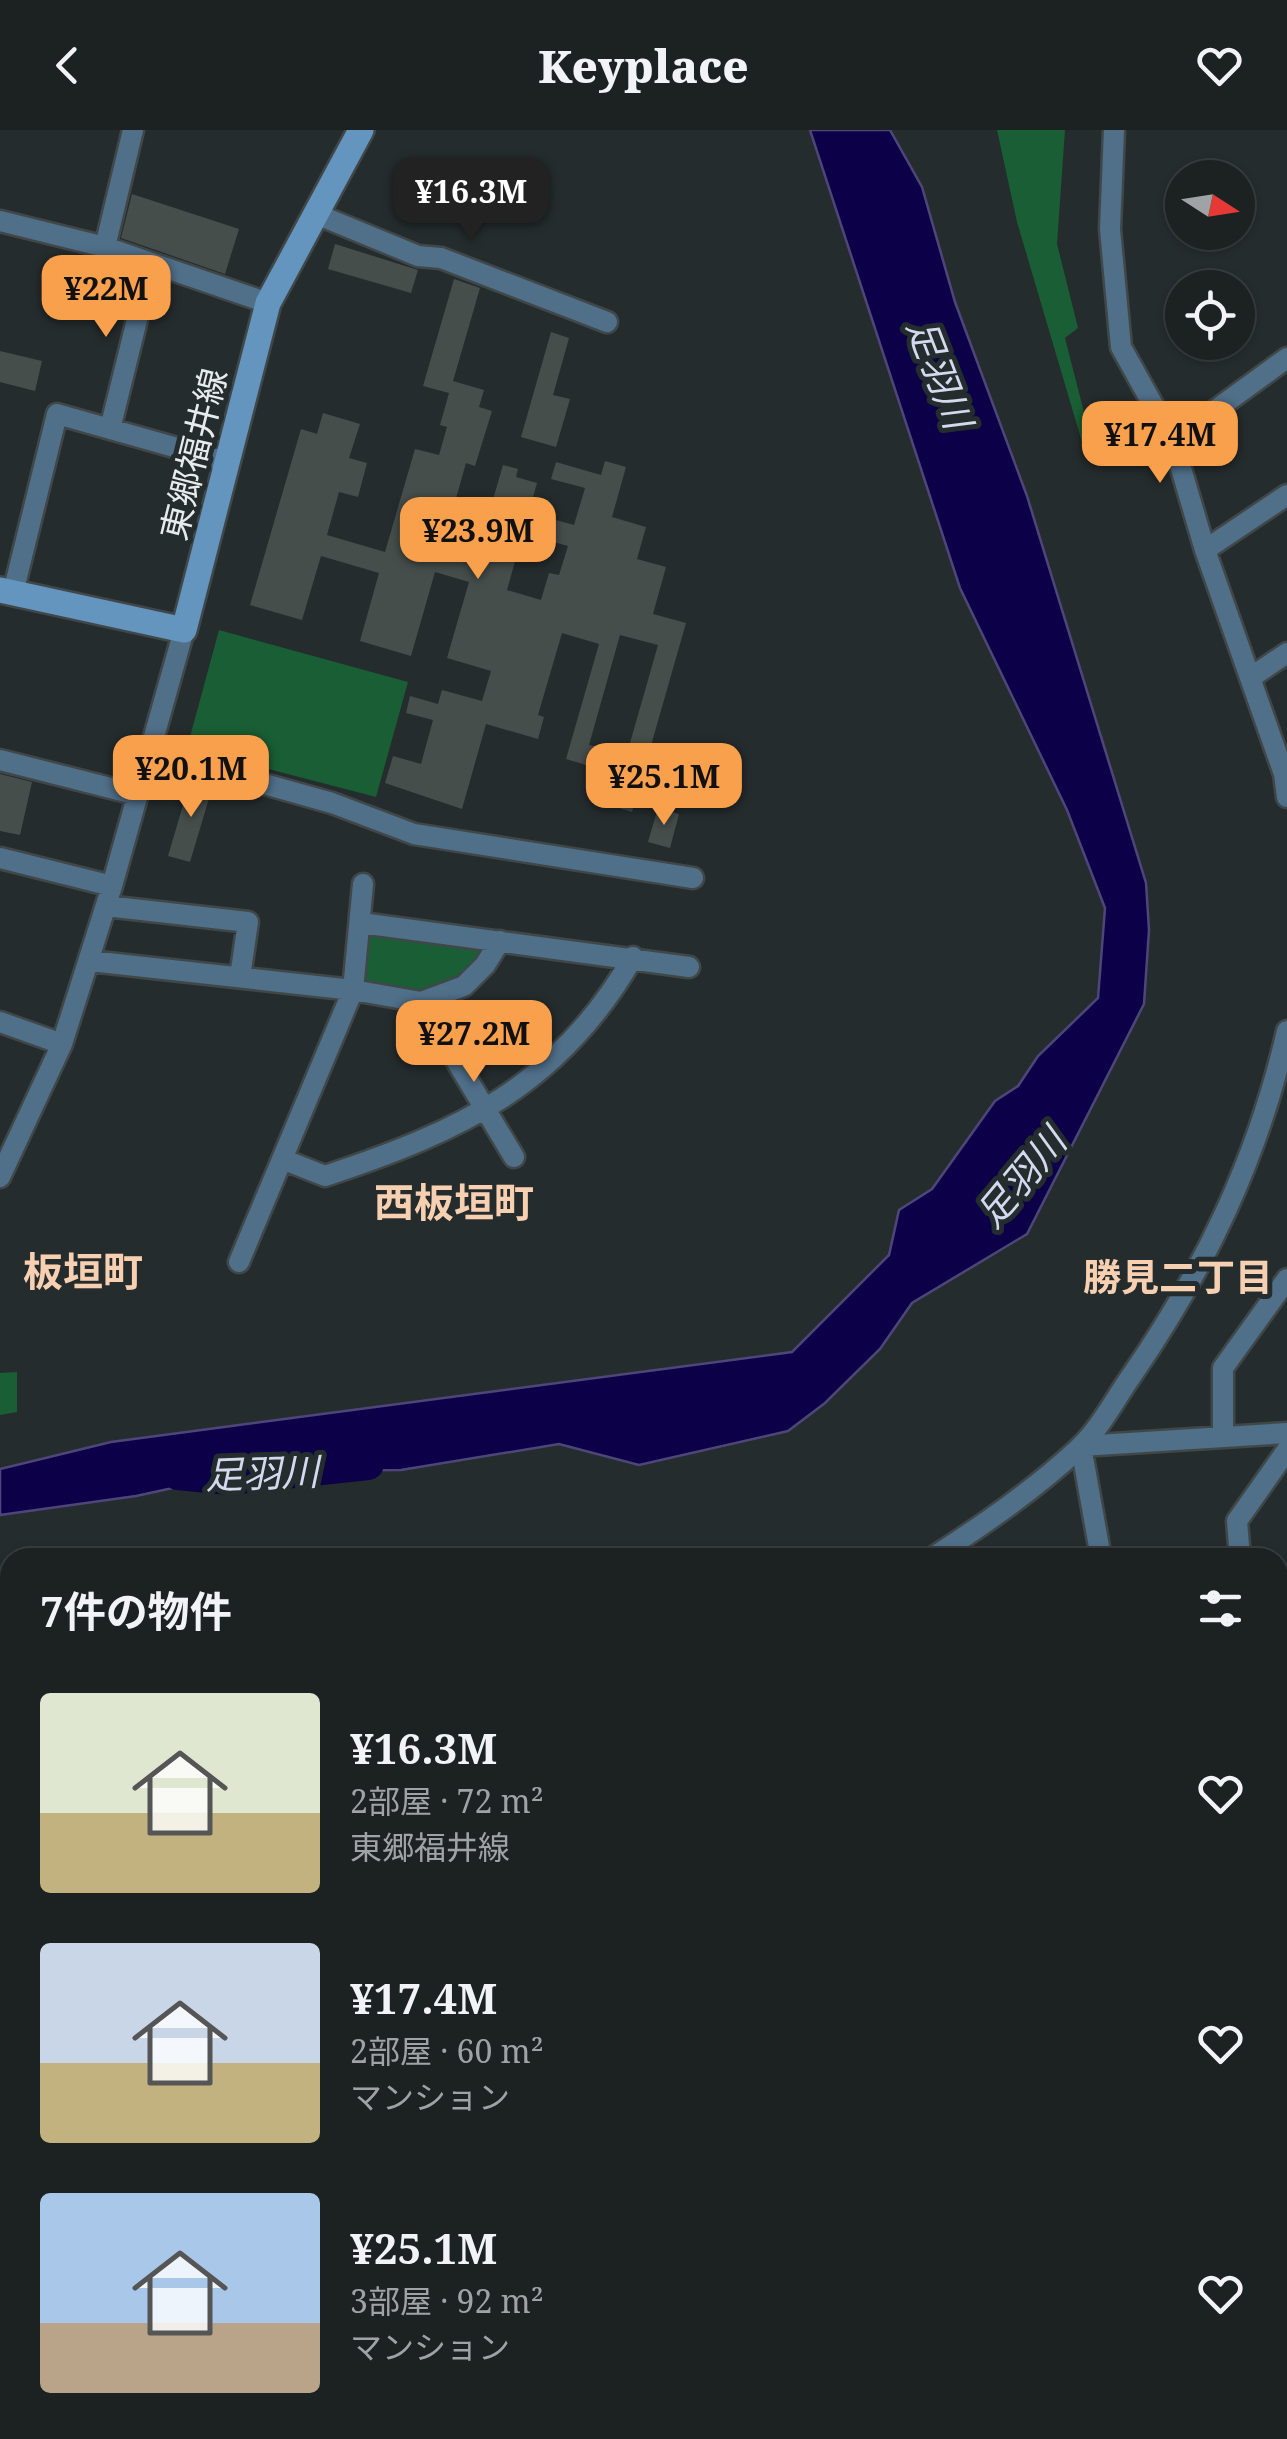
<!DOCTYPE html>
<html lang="ja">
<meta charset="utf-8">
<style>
body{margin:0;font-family:"Noto Serif","Noto Sans JP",serif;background:#292e2f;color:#f1f3f6;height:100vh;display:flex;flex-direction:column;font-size:38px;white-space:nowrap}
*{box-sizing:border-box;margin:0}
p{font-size:32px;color:#a0a3a5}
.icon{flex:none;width:55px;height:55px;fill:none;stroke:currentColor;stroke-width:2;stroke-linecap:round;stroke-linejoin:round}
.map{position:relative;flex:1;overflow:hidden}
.sheet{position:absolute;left:0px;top:1418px;width:1288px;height:892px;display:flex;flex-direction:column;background:#1c2122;border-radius:30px 30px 0 0;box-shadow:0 2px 8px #0004,0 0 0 2px #3a3e40}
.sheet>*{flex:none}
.needle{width:65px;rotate:102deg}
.tools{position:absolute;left:1165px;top:30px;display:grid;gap:20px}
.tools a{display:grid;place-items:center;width:90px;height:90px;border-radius:50%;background:#1c2122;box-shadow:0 2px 8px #0004,0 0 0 2px #3a3e40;font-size:50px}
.price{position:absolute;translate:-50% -85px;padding:0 22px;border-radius:20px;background:#f9a04d;color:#111;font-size:32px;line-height:65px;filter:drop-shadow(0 2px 5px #0008)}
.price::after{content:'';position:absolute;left:50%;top:60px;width:30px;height:22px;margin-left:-15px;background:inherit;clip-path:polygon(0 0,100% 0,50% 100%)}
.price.active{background:#222;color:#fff}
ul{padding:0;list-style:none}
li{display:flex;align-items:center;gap:30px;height:250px;padding:0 40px}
li span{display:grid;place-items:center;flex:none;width:280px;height:200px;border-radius:10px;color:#555}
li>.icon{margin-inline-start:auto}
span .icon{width:120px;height:120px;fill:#fffc;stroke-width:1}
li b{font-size:42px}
h2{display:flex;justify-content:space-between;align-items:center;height:120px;padding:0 40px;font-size:42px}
header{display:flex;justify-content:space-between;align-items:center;height:130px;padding:0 40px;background:#1c2122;font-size:45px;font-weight:800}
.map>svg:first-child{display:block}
.green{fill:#195e34}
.water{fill:#0c0048;stroke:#4e4679;stroke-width:2.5}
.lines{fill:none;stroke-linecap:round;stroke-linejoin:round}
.river{stroke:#0c0048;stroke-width:32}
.building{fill:#464e4c}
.street-casing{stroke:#404748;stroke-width:25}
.secondary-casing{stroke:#404748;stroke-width:30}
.primary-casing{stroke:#404748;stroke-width:30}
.street{stroke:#506f89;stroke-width:20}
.secondary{stroke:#6395bf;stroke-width:25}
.primary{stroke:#71b3e9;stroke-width:25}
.labels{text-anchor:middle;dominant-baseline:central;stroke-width:10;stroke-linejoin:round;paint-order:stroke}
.street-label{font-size:35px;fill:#e7ebec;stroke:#252c2d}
.water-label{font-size:38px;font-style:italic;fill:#d4d9ee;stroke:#252c2d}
.neighbourhood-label{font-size:38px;font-weight:bold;fill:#f6d0b1;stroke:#252c2d}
.quarter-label{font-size:40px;font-weight:bold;fill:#f6d0b1;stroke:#252c2d}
</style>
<header><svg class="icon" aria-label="back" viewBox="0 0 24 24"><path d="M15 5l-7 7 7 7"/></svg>Keyplace<svg class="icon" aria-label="heart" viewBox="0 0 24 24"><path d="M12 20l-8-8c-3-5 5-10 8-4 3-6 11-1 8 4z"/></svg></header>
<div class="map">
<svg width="1287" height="2309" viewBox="0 0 1287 2309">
<rect width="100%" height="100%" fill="#252c2d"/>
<path class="green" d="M997,0H1065L1057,114L1078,198L1065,208L1086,290L1087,329L1017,92Z
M219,500L408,552L376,667L187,618Z
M366,798L490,814L477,839L421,868L357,853Z
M17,1242V1282L0,1285V1243Z
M10,1528V1611L0,1614V1530Z"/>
<path class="water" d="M810,0H890L922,57L955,172L1027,366L1146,753L1149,800L1144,874L1027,1104L912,1173L880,1219L825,1273L788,1301L639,1335L559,1314L401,1340L251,1341L136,1366L0,1385V1339L111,1312L792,1222L889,1125L899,1080L932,1059L995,971L1018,956L1038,926L1098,868L1105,778L1067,680L960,458Z"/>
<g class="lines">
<path class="river" d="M178,1344L229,1349L368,1334"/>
</g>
<path class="building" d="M132,64L239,99L225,144L121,108Z
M335,114L418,140L411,163L328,139Z
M454,149L480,158L453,251L484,260L479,277L492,281L475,336L466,333L444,411L478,421L503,335L518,339L516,347L537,353L507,460L541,470L549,443L559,445L568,416L550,411L556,390L574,395L585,358L551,349L556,332L601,345L605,331L626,337L612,387L646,397L637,429L666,437L653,484L686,493L632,682L612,676L658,515L620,505L589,615L598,617L593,637L566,629L599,514L562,503L538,585L544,587L538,609L486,594L462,679L385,653L393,626L421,634L433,590L406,583L410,566L438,574L442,560L482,571L491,541L447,528L469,452L435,442L411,526L360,511L379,443L321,426L302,490L250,475L301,299L317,304L323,283L360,294L349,328L367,333L358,367L339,362L327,405L385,422L415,319L439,325L447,297L440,295L449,263L423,256Z
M551,202L569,208L553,265L570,269L556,317L521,307Z
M0,221L42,231L35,261L0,252Z
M0,644L32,652L20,705L0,701Z
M191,648L213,655L190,732L168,726Z
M658,678L679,684L670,718L648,712Z"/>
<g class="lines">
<defs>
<path id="street" d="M1114,0L1110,99L1121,217L1173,311
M316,84L418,126L441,128L607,192
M0,91L105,117L268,173
M105,117L133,0
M1287,228L1173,311L1205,420L1284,644L1287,667
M110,299L151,133
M1205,420L1287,365
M13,463L57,284L227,332
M1250,548L1287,523
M150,622L332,673L414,704L693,748
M0,630L138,665
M0,728L112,756
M106,776L248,792L240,847
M361,793L689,837
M90,831L353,860L421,872L464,856L485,835L500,811
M421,872L514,1027
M0,892L62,914
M282,1029L325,1046C461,1001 560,955 633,827
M0,1047L62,914L112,756L184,500
M239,1132L353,860L363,754
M1223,1305V1238L1287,1149
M1081,1316L1287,1303
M1081,1316L1101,1428
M932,1428C983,1395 1034,1360 1078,1319C1100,1299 1115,1269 1132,1245C1205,1139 1258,1028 1287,901
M1240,1428L1237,1391L1287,1320
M1278,1680L1287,1682
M1278,1811L1287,1813
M0,1875L10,1873
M1278,1968L1287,1970
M0,2117L10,2119
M1278,2200L1287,2163
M1278,2276L1287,2279
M668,2309L673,2300
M1060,2309L1066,2300
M1249,2309L1252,2300"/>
<path id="secondary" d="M0,460L184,500L268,173L361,0
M1278,1494L1287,1496
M0,1711L10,1709
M0,1757L10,1748
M0,2278L10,2280
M91,2300L127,2309"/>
<path id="primary" d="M1278,1610L1287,1596
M1278,1648L1287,1634
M840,2309L846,2300
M868,2309L873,2300"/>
</defs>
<use href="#street" class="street-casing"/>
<use href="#secondary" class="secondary-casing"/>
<use href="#primary" class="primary-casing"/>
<use href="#street" class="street"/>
<use href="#secondary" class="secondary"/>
<use href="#primary" class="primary"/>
</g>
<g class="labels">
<g class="street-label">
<text transform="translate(193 324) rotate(-76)">東郷福井線</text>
</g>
<g class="water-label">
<text transform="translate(941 243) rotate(69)">足羽川</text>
<text transform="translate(1020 1047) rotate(-50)">足羽川</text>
<text transform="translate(262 1342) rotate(-2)">足羽川</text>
</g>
<g class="neighbourhood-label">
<text x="1178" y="1146">勝見二丁目</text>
</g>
<g class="quarter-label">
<text x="454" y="1071">西板垣町</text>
<text x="83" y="1140">板垣町</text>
</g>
</g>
</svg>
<div class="tools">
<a><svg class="needle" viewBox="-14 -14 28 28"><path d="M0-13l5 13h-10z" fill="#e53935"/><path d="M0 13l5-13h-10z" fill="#a0a3a5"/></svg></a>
<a><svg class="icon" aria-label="locate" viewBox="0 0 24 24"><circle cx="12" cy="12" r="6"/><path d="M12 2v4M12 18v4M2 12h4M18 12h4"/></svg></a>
</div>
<b class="price active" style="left:471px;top:113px">¥16.3M</b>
<b class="price" style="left:106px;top:210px">¥22M</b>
<b class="price" style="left:1160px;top:356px">¥17.4M</b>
<b class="price" style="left:478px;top:452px">¥23.9M</b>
<b class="price" style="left:191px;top:690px">¥20.1M</b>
<b class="price" style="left:664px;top:698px">¥25.1M</b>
<b class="price" style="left:474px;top:955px">¥27.2M</b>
<section class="sheet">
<h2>7件の物件<svg class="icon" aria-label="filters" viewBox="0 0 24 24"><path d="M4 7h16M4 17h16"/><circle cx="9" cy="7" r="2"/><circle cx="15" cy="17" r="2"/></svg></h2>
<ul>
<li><span style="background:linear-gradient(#dfe7d0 60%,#c2b280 0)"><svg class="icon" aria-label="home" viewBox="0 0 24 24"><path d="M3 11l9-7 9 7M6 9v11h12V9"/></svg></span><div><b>¥16.3M</b><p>2部屋 · 72 m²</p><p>東郷福井線</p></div><svg class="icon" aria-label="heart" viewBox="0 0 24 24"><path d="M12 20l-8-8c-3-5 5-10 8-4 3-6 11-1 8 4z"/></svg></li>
<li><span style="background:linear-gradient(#c9d6e8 60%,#c2b280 0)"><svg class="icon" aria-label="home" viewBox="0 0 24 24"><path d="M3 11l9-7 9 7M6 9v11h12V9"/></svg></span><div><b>¥17.4M</b><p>2部屋 · 60 m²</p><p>マンション</p></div><svg class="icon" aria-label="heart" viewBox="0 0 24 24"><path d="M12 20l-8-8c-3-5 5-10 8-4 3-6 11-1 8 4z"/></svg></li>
<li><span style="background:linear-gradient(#a9c7e8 65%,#b9a48a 0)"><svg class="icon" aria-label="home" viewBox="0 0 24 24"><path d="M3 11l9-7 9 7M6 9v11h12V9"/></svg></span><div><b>¥25.1M</b><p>3部屋 · 92 m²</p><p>マンション</p></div><svg class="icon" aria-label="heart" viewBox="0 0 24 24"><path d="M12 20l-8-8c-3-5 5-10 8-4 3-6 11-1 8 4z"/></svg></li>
</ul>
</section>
</div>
